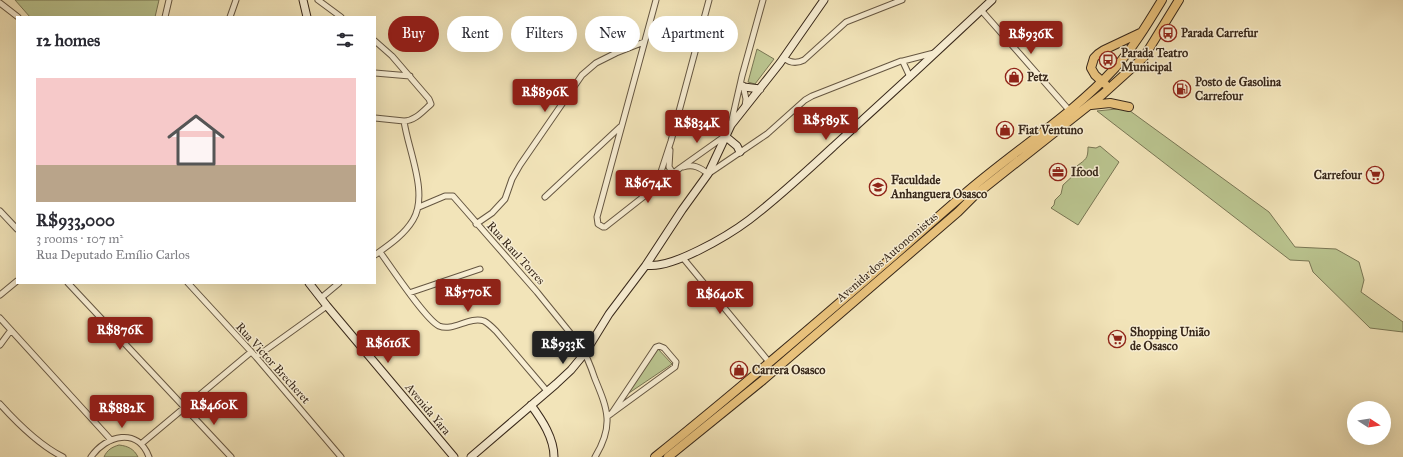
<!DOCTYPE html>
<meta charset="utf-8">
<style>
body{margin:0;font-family:"IM FELL Great Primer",serif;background:#f7f7f7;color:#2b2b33;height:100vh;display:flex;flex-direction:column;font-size:15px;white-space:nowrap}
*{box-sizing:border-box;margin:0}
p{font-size:13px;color:#7c7c81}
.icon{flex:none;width:22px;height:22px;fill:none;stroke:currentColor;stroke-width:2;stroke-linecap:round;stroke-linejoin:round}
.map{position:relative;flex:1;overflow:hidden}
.details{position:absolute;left:16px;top:16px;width:360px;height:268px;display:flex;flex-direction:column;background:#fff;border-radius:0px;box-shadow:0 4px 16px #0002}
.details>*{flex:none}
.hud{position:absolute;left:388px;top:16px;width:380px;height:36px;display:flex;gap:8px}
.needle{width:26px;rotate:102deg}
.tools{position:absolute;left:1347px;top:401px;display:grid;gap:8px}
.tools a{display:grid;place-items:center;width:44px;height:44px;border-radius:50%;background:#fff;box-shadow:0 4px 16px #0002;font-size:20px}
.price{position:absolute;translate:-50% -34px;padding:0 9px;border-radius:4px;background:#8f2418;color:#fff;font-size:13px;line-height:26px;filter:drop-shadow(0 1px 2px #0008)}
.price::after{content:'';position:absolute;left:50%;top:24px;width:12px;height:9px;margin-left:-6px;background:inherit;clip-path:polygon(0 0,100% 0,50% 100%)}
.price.active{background:#222;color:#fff}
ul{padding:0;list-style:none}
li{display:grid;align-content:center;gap:8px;height:212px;padding:0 20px}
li+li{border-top:1px solid #e1e1e2}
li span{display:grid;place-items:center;height:124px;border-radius:0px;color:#555}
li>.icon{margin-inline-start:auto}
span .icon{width:72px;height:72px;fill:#fffc;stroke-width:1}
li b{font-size:17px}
h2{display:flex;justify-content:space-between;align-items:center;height:48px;padding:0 20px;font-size:17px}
.pill{padding:0 14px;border-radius:18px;background:#fff;box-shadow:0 4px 16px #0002;font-size:14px;line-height:36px}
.pill.active{background:#8f2418;color:#fff}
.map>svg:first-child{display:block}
.green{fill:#bac48f;stroke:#797654}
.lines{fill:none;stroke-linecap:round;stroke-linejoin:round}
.street-casing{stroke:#665742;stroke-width:7}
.secondary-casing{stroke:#38281a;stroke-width:9}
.primary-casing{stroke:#38281a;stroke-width:10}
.street{stroke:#f7edd2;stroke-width:5}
.secondary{stroke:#f7edd2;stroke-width:7}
.primary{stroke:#e9c27c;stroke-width:8}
.labels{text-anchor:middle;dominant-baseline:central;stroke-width:3;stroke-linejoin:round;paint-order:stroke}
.poi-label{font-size:12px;font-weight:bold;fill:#38281a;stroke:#f7edd2;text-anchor:start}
.street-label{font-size:12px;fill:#38281a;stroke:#f7edd2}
</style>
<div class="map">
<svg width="1403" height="457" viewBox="0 0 1403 457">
<rect width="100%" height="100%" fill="#f2e4b9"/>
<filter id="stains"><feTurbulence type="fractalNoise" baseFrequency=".005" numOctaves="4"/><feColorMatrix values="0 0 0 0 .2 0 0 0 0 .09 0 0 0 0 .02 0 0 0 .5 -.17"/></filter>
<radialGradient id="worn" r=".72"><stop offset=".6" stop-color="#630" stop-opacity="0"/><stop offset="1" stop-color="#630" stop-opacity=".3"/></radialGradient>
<path class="green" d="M15,0H159L155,17H30Z
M757,49L774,59L755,84L748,82Z
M1126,108L1269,212L1295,247L1336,249L1359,262L1364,280L1361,292L1403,322V332L1370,328L1313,272L1309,261L1290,260L1097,111Z
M1100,146L1119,162L1078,225L1051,208L1054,205L1055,200L1061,194L1063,185L1076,173L1077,166C1086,159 1088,159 1088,147L1096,148Z
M658,349L672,364L626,395Z
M119,445C128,446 134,449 138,457H104C107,450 112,447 119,445Z"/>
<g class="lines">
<defs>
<path id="street" d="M318,0L341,17
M656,0L597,217L598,224L603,227H605L680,168L725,136
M0,3L18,17
M981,10L1069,110
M165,17L169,0
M230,17L236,0
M375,41L392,56L429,99L431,104C423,111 415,121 404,121
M784,58C790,63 796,64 804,60L846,22L902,0
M903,61L934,53
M375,73L410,76
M743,85L746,99L745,106
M375,118L404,121C408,150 429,194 413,220C404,235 389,245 375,255
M731,124L742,76L763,0
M670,150L669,167L673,173
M683,167C693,164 700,167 708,174L767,134L805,100L812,96L901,61L903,62L910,77
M656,187L671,141L709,0
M545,197L620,127
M419,207L445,196H453L537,292L580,345C587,356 591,367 595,379C608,410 614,426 595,457
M0,211L17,229
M476,224L492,213L505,199L512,179L520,165L582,75L596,63L616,53L644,42
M380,252C391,267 425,319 439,326C453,332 469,316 484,321C488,323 492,327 496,331L547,391
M683,258L769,362
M68,283L231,457
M188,283L256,357L341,457
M409,293L480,269
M0,295L17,281
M321,298L339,283
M0,318L111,440
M0,345L11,330
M256,357L327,306
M0,404C18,424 39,445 63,457
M608,416L612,413L675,367L676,362L664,348L659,346L656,347L612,413
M141,444L251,352
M91,457C106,435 138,427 149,457"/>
<path id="secondary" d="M303,0L307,17
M744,87L760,89
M725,136L737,146L740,152
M646,265C671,270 729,235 749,220C779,197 807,171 834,146C887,98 940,49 992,0
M309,283L327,306L454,457
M531,405C542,420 554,438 554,457
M471,457L556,384L571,370L585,353L609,314L646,265L682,210L708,174L731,125L780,63L824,0"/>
<path id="primary" d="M1105,84L1095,75L1091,68L1094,58L1098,54L1104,50L1140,33
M1091,105L1110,103L1129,107
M655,457C732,395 807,331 882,266C909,243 935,219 962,196C1012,152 1070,117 1115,68C1133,48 1148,23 1162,0
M668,457L763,380L958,212L974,196L1103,94L1144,57L1179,0"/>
</defs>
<use href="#street" class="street-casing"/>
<use href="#secondary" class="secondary-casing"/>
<use href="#primary" class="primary-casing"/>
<use href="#street" class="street"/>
<use href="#secondary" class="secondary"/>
<use href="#primary" class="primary"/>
</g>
<defs>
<symbol id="bus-ring" viewBox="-11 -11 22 22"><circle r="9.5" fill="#f7edd2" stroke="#8f2418" stroke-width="1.5"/><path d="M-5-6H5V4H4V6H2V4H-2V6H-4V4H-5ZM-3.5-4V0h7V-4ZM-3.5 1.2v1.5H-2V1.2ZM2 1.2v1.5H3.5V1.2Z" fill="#8f2418"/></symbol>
<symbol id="shop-ring" viewBox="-11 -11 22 22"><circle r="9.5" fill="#f7edd2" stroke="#8f2418" stroke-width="1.5"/><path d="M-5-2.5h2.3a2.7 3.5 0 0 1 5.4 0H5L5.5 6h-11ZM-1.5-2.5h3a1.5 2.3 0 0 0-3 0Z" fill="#8f2418"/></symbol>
<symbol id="fuel-ring" viewBox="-11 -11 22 22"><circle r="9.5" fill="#f7edd2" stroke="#8f2418" stroke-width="1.5"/><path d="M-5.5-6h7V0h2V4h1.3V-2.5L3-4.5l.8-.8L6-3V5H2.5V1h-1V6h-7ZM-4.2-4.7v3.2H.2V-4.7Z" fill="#8f2418"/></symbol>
<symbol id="office-ring" viewBox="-11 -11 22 22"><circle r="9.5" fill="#f7edd2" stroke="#8f2418" stroke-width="1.5"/><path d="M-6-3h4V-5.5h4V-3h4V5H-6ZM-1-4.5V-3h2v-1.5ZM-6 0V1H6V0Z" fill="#8f2418"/></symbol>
<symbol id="supermarket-ring" viewBox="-11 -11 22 22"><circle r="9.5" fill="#f7edd2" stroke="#8f2418" stroke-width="1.5"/><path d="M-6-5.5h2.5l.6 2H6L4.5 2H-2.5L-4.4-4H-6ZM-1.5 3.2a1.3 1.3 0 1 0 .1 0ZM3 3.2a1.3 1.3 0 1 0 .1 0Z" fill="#8f2418"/></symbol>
<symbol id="university-ring" viewBox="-11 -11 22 22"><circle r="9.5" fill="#f7edd2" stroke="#8f2418" stroke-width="1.5"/><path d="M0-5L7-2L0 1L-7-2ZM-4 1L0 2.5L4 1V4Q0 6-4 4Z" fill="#8f2418"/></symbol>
</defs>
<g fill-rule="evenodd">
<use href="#bus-ring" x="1158" y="23" width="20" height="20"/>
<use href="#bus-ring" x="1098" y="50" width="20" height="20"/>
<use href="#shop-ring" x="1004" y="67" width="20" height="20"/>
<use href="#fuel-ring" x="1172" y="79" width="20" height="20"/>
<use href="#shop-ring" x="995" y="120" width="20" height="20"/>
<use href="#office-ring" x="1048" y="162" width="20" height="20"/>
<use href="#supermarket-ring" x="1365" y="165" width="20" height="20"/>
<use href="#university-ring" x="868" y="177" width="20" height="20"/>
<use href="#supermarket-ring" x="1107" y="329" width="20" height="20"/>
<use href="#shop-ring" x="729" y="360" width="20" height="20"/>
</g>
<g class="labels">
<g class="poi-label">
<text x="1181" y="33">Parada Carrefur</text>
<text x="1121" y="53">Parada Teatro<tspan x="1121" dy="14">Municipal</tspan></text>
<text x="1027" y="77">Petz</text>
<text x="1195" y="82">Posto de Gasolina<tspan x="1195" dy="14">Carrefour</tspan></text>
<text x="1018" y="130">Fiat Ventuno</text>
<text x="1071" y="172">Ifood</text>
<text x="1362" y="175" text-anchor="end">Carrefour</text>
<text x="891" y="180">Faculdade<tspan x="891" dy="14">Anhanguera Osasco</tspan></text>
<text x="1130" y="332">Shopping União<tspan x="1130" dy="14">de Osasco</tspan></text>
<text x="752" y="370">Carrera Osasco</text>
</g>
<g class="street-label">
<text transform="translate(516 253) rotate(48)">Rua Raul Torres</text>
<text transform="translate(887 257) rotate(-41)">Avenida dos Autonomistas</text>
<text transform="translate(273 363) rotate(48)">Rua Victor Brecheret</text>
<text transform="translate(428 409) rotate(50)">Avenida Yara</text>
</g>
</g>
<rect width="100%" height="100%" filter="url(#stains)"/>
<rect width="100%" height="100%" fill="url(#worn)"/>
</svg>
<div class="tools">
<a><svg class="needle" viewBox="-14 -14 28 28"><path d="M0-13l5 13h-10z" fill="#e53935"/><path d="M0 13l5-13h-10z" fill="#7c7c81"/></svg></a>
</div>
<b class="price" style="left:1031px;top:55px">R$936K</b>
<b class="price" style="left:545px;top:113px">R$896K</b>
<b class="price" style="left:826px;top:141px">R$589K</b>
<b class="price" style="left:697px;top:144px">R$834K</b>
<b class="price" style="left:648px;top:204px">R$674K</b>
<b class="price" style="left:468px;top:313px">R$570K</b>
<b class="price" style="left:720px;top:315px">R$640K</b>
<b class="price" style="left:120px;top:351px">R$876K</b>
<b class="price" style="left:388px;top:364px">R$616K</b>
<b class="price active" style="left:563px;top:365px">R$933K</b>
<b class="price" style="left:214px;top:426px">R$460K</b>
<b class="price" style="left:122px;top:429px">R$882K</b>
<div class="hud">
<a class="pill active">Buy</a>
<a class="pill">Rent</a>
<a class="pill">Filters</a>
<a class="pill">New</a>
<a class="pill">Apartment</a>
</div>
<section class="details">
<h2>12 homes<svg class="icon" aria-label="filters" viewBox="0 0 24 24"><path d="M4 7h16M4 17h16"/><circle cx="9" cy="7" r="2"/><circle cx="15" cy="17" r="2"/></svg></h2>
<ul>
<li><span style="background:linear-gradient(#f6c9c9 70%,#b9a48a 0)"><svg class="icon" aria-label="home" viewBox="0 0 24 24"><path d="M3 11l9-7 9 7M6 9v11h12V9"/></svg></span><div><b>R$933,000</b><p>3 rooms · 107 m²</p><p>Rua Deputado Emílio Carlos</p></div></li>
</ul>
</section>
</div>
